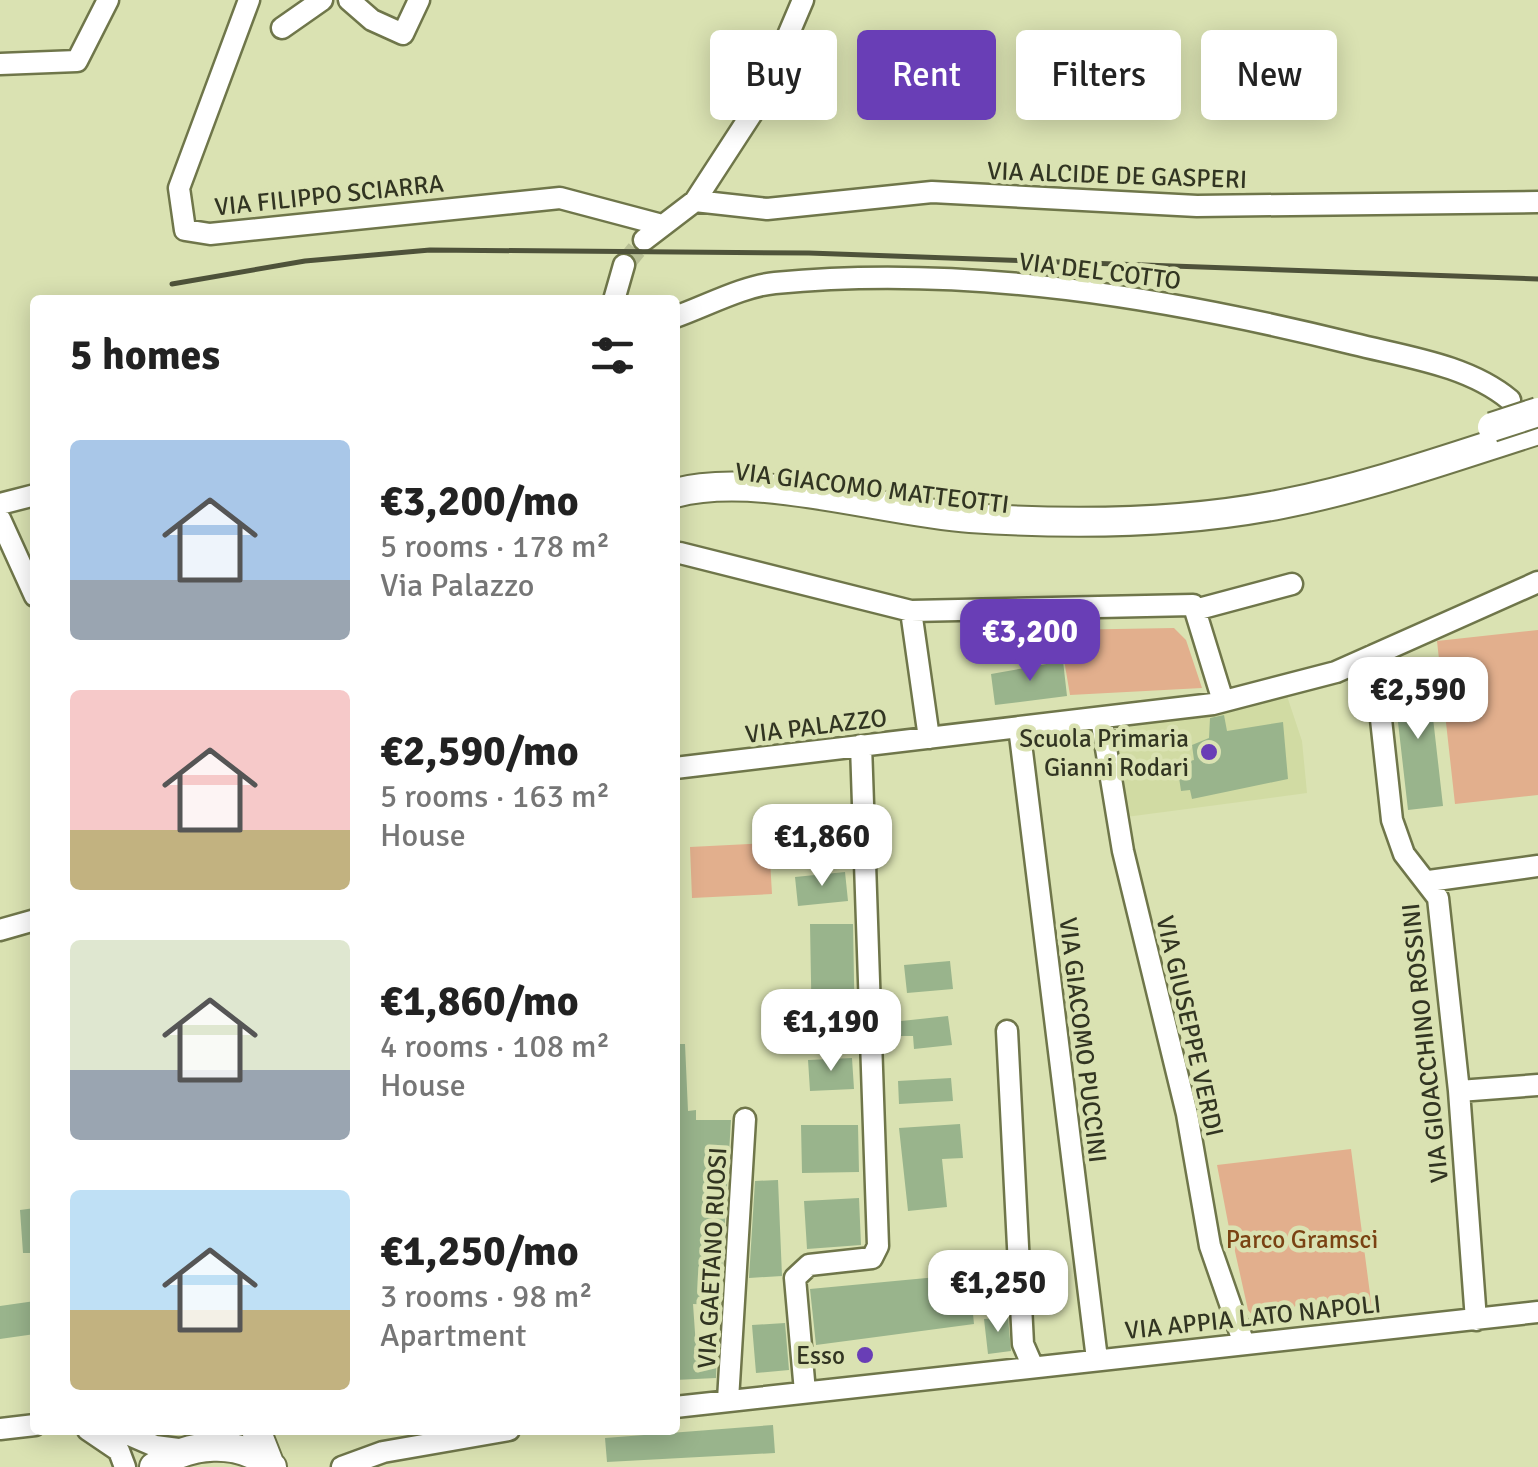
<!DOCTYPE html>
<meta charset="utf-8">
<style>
body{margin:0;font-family:Signika,sans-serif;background:#f2f2f2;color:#222;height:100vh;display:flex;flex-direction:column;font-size:38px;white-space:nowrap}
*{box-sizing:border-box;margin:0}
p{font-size:32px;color:#767676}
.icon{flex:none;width:55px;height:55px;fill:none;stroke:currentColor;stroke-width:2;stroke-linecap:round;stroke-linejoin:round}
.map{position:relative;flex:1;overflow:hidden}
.side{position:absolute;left:30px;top:295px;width:650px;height:1140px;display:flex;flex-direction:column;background:#fff;border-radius:10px;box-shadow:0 5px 25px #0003}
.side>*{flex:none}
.hud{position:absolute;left:710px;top:30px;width:678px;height:90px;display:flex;gap:20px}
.price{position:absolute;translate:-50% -85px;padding:0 22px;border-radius:20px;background:#fff;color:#222;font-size:32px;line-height:65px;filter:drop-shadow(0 2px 5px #0008)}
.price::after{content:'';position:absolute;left:50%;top:60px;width:30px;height:22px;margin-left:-15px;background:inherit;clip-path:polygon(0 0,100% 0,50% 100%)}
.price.on{background:#693eb6;color:#fff}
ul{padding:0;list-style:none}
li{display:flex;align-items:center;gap:30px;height:250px;padding:0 40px}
li span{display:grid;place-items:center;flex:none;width:280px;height:200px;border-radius:10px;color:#555}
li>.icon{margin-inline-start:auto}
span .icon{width:120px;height:120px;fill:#fffc;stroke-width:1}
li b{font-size:42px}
h2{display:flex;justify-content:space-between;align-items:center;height:120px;padding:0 40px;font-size:42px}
.tag{padding:0 35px;border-radius:10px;background:#fff;box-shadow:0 5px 25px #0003;font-size:35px;line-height:90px}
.tag.on{background:#693eb6;color:#fff}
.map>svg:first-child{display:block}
.built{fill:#d1dba3}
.green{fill:#e2af8d}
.building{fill:#99b48c}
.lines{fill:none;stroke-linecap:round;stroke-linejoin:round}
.minor-tunnel{stroke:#b8bf95;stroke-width:20;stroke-dasharray:20 10;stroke-linecap:butt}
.minor-casing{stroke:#6f764a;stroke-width:25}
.major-casing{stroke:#6f764a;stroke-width:32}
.minor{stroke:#fff;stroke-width:20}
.major{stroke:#fff;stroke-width:28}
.rail{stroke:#4e523a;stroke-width:5}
.major-bridge-casing{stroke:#6f764a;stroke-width:32;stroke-linecap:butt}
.major-bridge{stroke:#fff;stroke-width:28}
.poi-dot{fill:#693eb6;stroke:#dae2b2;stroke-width:4}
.labels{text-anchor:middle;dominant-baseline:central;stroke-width:9;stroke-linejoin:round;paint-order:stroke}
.street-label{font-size:25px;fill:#323522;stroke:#dae2b2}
.poi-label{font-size:25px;fill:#323522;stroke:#dae2b2;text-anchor:end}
.park-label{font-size:25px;fill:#7a4213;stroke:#dae2b2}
</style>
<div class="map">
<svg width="1538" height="1467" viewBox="0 0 1538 1467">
<rect width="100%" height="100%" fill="#dae2b2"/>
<path class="built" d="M1287,696L1302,741L1307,793L1126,817L1116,745L1128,724L1223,713Z"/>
<path class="green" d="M1174,628L1186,640L1202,688L1070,695L1059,630Z
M1538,630V795L1455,804L1437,641Z
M769,843L772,894L692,898L690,847Z
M1351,1149L1372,1309L1314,1317L1303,1304L1296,1305L1286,1320L1259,1323L1248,1310L1234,1247L1243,1242V1236L1230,1233L1217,1165Z"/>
<path class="building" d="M1063,661L1067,696L995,705L991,674Z
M1428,674L1443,806L1408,810L1393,678Z
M1224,715L1227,731L1283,722L1288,779L1192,799L1190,790L1181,791L1177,764L1194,760L1192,745L1209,738L1210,718Z
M845,872L848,901L798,906L795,877Z
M810,924H853L855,1036H812Z
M950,961L953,989L907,993L904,965Z
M948,1016L952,1045L914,1049L913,1036H894L892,1022Z
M675,1044H685L688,1111L696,1110V1120H731L720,1305L693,1304L696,1347L717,1348L716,1378L675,1380Z
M852,1058L854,1089L810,1091L808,1060Z
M951,1078L953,1101L899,1104L898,1081Z
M960,1124L963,1158L942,1159L947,1207L908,1211L899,1128Z
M801,1125H858L859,1172L802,1173Z
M778,1180L782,1276L749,1278L755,1181Z
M859,1198L861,1245L807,1249L804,1201Z
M35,1208V1253H23L20,1210Z
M969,1274L974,1324L816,1345L810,1289Z
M35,1301V1334L0,1339V1306Z
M1008,1317L1011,1351L988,1354L984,1319Z
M785,1323L789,1370L756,1373L752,1325Z
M773,1425L775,1453L607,1462L605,1438Z"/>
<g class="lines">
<path class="minor-tunnel" d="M624,265L644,240"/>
<defs>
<path id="minor" d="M249,0L179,188L185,230L210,234L560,198L658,224
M349,0L372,20L403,34L419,0
M282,28L322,0
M0,64L77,61L108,0
M695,201L767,209L932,192L1197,206L1538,202
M644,240L695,201L760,101L803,0
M614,300L624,265
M675,317C706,306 743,286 775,283C968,264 1168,298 1354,344C1406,357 1468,365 1510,400
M0,504L35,495
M0,519L35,596
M680,553L911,611L1193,605L1195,610L1292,584
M1195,610L1223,701
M911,611L929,738
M1374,655L1392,820L1404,854L1438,898L1459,1091L1476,1320
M1101,718L1123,851L1187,1114L1210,1246L1243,1341
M1019,727L1097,1359
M675,768L1213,704L1336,672L1538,582
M1429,881L1538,866
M0,930L35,920
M1007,1031L1023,1344L1033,1367
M1459,1091L1538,1085
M805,1392L795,1278L809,1265L872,1258L878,1246L861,745
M728,1400L745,1119
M675,1407L1538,1312
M0,1429L35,1425
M88,1430L119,1451L125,1467
M118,1430L155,1446L186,1450
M342,1467L383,1452L509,1430"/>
<path id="major" d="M675,493C758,471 883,512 970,518C1073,525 1180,524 1282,504C1369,487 1453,457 1538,430
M256,1430L269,1463
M154,1467C189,1443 238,1437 272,1467"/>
</defs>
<use href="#minor" class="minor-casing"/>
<use href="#major" class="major-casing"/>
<use href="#minor" class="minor"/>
<use href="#major" class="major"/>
<path class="rail" d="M172,284L305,261L430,250L809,253L1538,279"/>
<defs>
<path id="major-bridge" d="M1492,427L1538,412"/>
</defs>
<use href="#major-bridge" class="major-bridge-casing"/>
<use href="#major-bridge" class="major-bridge"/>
</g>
<g class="poi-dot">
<circle cx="1209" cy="752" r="10"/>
<circle cx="865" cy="1355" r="10"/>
</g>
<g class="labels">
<g class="street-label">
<text transform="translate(1117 175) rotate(2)">VIA ALCIDE DE GASPERI</text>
<text transform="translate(329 195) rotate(-6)">VIA FILIPPO SCIARRA</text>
<text transform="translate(1100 271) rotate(7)">VIA DEL COTTO</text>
<text transform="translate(872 488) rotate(7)">VIA GIACOMO MATTEOTTI</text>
<text transform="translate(816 726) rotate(-7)">VIA PALAZZO</text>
<text transform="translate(1190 1026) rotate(77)">VIA GIUSEPPE VERDI</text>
<text transform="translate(1083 1040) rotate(83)">VIA GIACOMO PUCCINI</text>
<text transform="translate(1425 1043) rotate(-96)">VIA GIOACCHINO ROSSINI</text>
<text transform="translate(712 1258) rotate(-87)">VIA GAETANO RUOSI</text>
<text transform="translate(1253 1317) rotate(-6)">VIA APPIA LATO NAPOLI</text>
</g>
<g class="poi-label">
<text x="1189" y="738">Scuola Primaria<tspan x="1189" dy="29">Gianni Rodari</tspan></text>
<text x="845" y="1355">Esso</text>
</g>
<g class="park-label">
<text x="1302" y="1239">Parco Gramsci</text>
</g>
</g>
</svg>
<b class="price on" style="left:1030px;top:684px">€3,200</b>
<b class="price" style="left:1418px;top:742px">€2,590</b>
<b class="price" style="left:822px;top:889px">€1,860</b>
<b class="price" style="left:831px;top:1074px">€1,190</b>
<b class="price" style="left:998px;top:1335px">€1,250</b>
<div class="hud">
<a class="tag">Buy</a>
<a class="tag on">Rent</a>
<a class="tag">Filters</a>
<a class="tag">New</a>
</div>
<section class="side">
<h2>5 homes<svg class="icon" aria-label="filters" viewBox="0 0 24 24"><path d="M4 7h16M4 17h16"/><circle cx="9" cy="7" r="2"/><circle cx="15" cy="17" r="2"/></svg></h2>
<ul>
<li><span style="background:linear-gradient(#a9c7e8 70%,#9aa5b1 0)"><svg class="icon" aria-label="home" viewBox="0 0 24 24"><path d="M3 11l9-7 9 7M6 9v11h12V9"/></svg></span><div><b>€3,200/mo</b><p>5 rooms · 178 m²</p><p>Via Palazzo</p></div></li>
<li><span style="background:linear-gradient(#f6c9c9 70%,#c2b280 0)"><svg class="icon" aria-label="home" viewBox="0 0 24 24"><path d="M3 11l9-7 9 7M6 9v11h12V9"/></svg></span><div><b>€2,590/mo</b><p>5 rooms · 163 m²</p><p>House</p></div></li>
<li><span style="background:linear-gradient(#dfe7d0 65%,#9aa5b1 0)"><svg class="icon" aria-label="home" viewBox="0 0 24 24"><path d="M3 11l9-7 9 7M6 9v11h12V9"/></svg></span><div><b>€1,860/mo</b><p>4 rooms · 108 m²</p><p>House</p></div></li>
<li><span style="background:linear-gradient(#bfe0f5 60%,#c2b280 0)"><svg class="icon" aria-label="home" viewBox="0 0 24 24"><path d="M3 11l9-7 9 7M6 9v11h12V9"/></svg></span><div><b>€1,250/mo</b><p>3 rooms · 98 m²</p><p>Apartment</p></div></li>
</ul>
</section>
</div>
